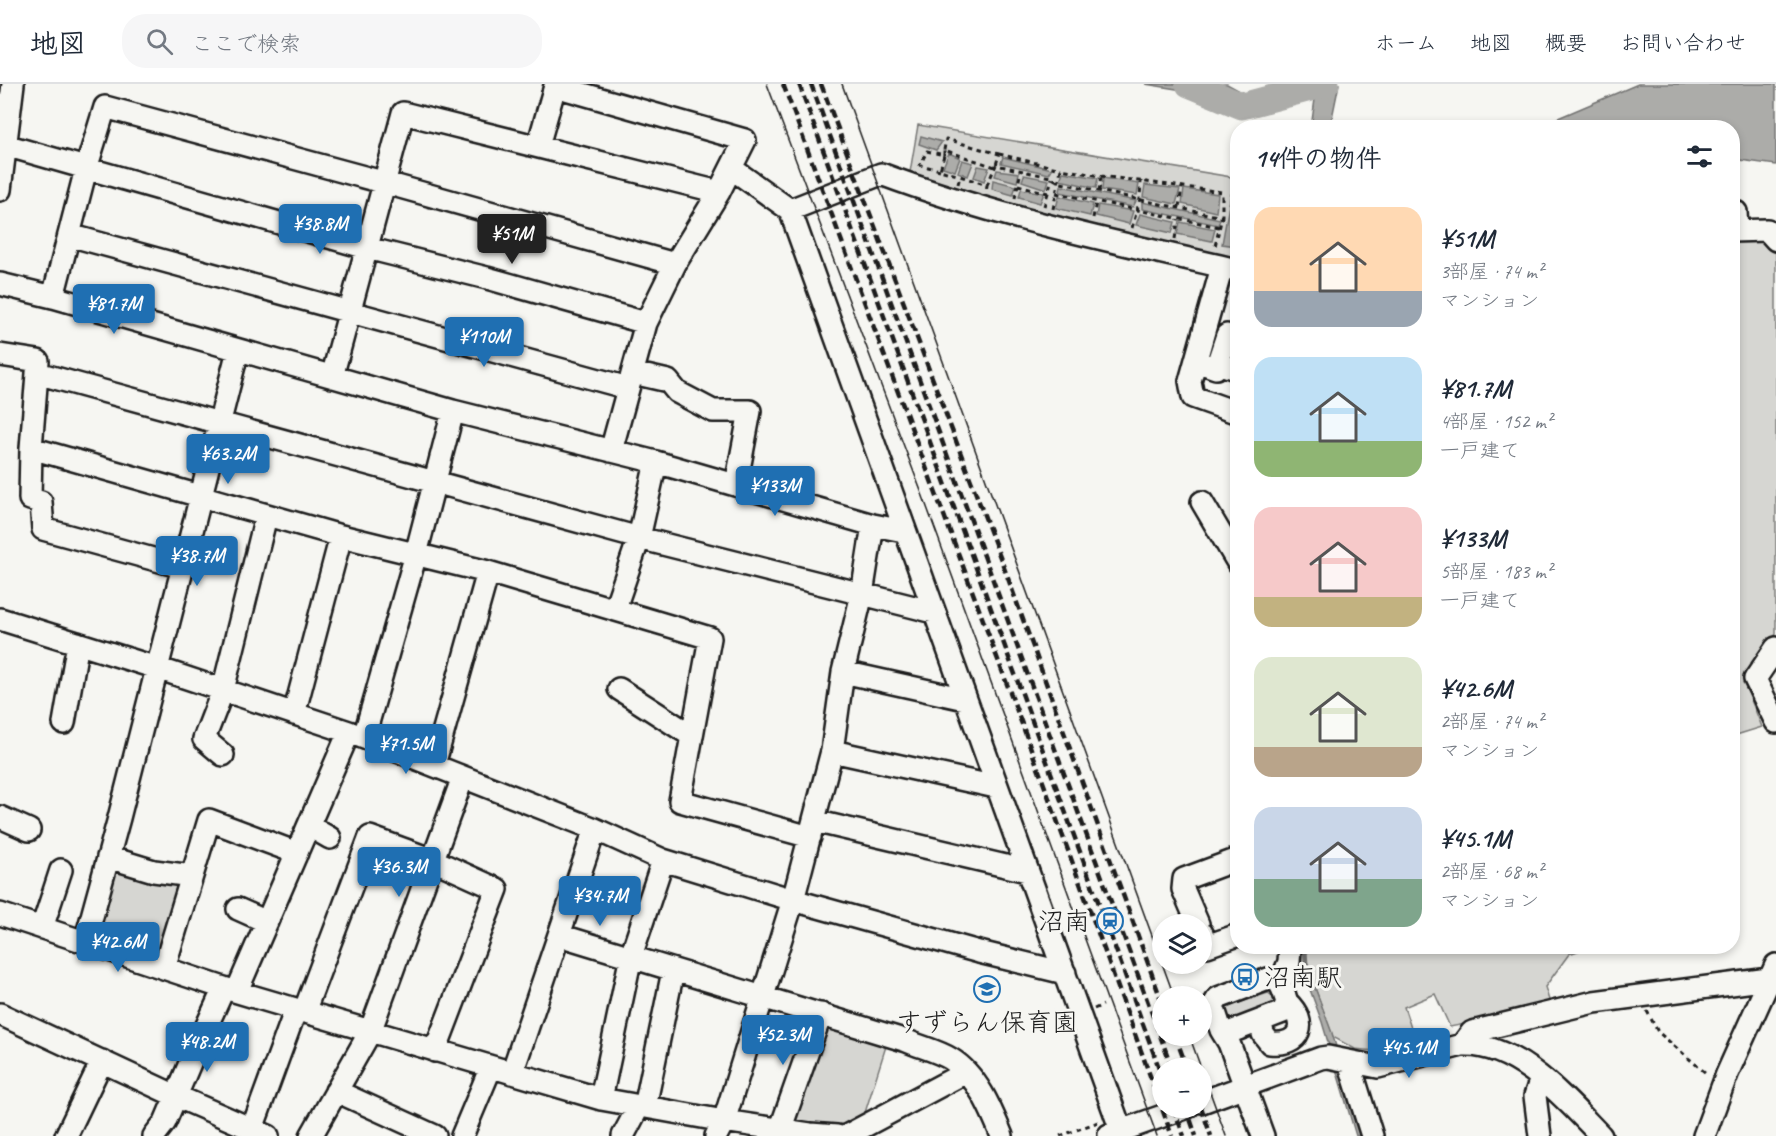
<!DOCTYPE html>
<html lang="ja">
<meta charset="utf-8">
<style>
body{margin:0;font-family:Caveat,"Klee One",sans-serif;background:#f6f6f7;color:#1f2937;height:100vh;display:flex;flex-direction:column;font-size:22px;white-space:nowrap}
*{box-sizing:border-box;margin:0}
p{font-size:20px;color:#747a83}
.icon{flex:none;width:33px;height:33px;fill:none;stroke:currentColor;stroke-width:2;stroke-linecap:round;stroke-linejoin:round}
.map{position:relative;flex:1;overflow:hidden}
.sheet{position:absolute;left:1230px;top:36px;width:510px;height:834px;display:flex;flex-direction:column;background:#fff;border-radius:24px;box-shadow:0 3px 9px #0003}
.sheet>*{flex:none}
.tools{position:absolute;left:1152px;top:830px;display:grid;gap:12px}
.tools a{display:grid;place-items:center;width:60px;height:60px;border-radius:50%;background:#fff;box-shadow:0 3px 9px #0003;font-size:30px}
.price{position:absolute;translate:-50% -51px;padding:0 14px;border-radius:6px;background:#1f6fb2;color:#fff;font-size:20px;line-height:39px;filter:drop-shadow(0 2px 3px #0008)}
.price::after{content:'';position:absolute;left:50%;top:36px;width:18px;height:14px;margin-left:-9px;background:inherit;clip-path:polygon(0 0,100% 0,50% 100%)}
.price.selected{background:#222;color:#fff}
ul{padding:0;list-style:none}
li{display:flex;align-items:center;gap:18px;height:150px;padding:0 24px}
li span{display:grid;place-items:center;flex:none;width:168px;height:120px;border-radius:18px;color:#555}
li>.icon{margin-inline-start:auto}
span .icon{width:72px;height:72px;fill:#fffc;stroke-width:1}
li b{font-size:26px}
h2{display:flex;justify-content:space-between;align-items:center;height:72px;padding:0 24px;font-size:26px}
header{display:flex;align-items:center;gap:36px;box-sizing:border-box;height:84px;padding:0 30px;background:#fff;border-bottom:2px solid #e0e1e3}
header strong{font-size:28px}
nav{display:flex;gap:33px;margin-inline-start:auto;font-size:21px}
.search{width:420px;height:54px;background:#f6f6f7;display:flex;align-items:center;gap:15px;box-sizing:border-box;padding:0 21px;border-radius:24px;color:#747a83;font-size:22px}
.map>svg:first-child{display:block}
.green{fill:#d6d6d2;stroke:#797977;stroke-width:1.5}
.water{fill:#acaca9;stroke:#727271;stroke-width:1.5}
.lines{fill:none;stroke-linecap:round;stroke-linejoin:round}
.stream{stroke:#727271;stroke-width:4.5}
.river{stroke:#acaca9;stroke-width:27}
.minor-casing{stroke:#1c1c1c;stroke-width:26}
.path{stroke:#1c1c1c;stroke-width:3;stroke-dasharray:4.5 4.5;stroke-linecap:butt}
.minor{stroke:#f6f6f2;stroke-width:21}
.tram{stroke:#1c1c1c;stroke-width:1.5}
.rail{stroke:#1c1c1c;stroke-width:4.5;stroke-dasharray:9 4.5;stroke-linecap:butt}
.labels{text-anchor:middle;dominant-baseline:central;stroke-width:6;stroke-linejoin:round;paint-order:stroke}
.poi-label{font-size:26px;fill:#1c1c1c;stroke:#f6f6f2;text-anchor:end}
</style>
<header>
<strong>地図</strong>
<div class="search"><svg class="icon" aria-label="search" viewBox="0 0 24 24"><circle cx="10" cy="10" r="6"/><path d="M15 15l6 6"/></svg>ここで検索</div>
<nav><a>ホーム</a><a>地図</a><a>概要</a><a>お問い合わせ</a></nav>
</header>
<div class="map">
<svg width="1776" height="1052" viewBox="0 0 1776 1052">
<rect width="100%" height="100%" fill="#f6f6f2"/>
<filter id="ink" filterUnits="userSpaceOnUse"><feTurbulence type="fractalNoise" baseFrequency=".0167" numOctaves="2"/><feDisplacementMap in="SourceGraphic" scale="12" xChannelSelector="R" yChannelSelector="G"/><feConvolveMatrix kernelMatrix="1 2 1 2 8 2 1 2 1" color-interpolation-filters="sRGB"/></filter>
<g filter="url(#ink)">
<path class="green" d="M918,41L1237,94V185L908,100Z
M1762,155L1776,169V550L1745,601L1762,643L1733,652L1732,156Z
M112,784L183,799L156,874L93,855Z
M1304,863H1589L1569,870L1545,903L1551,923L1450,943L1435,910L1404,923L1415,956L1375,967L1355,965L1333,953L1305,877Z
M1268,909L1274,913L1277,921L1237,940L1225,937V926L1229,922Z
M829,942L887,959L863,1035C838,1047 820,1048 794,1038L824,944Z"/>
<path class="water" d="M1145,0H1227L1249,12L1276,8L1292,0H1339L1332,34L1327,43L1311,44L1316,8L1261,23L1206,5L1189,7Z
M1638,0H1776V81L1733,75L1732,44L1537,43Z
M921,52L942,58L936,66L919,60Z
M949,69L960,74L955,87L943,83Z
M1003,73L1052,85L1049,90L1001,79Z
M962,76L973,79L968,92L958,88Z
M978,82L989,84L984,97L974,93Z
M997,86L1019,89L1017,98L995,92Z
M1063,88L1098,94L1096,104L1060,96Z
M1024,91L1049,96L1046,105L1022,97Z
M1103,94L1139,100L1137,111L1102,106Z
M993,96L1016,102L1013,111L992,105Z
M1145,101L1180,105L1176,120L1143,113Z
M1061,102L1136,117L1133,123L1060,108Z
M1021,105L1044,109L1040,119L1019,113Z
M1184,105L1218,110L1216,128L1182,120Z
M1231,110L1237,111L1236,162L1222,160Z
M1059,112L1093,120L1090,132L1056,124Z
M1142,118L1220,135L1218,141L1142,125Z
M1098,121L1133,127L1129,140L1096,132Z
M1140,130L1175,138L1172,149L1136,141Z
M1180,138L1215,145L1212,157L1177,150Z
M1297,863H1304L1305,877L1332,949L1362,1051L1356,1052L1322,938L1302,884Z"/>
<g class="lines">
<path class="stream" d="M1305,862L1306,878L1314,902"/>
<path class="river" d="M1189,0L1242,22L1326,0"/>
<defs>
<path id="minor" d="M5,61L367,164L487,194L646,239
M538,62L555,2L745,56L719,108L675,180L646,239L611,367
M731,84L790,126L1123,1052
M0,106L13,0
M790,126L881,90C996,133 1118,159 1238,186
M1736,128L1737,147
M1732,147L1767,146L1776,156
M69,151L628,304
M1222,183L1190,297L1193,313L1238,329
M0,200L53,213L453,327L656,378L873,441L904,447
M53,213L86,85L105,23L386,99L675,180
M0,271L38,277L31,364L30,415L41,418L43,445L182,483
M1196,277L1216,284L1227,251
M1218,279L1238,286
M37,289L639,454L934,528
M633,289L668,297L677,308L713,327H750L736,401
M332,293L403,29L719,108
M31,364L341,452L488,488L710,554L680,717L810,753
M1202,418L1238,479
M615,524L639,454L656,378
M0,535L157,584L349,648L595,745L663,776L793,816L979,868L1065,889
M1776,564L1755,595L1776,638
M843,588L965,615
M619,605L692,652
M294,630L341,452
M64,639L78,559
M364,653L416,470L453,327
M832,667L996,703
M223,671L204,655L223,606L266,432
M434,681L488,488
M0,733L29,746
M814,737L1027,787
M309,742L330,754
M108,773L154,787L192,792
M238,825L267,838
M0,830L224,904L601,1015L724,1037L810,1050L837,1052
M1198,840L1183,805L1184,795L1238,775
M42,844L61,786
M1202,849L1207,862L1238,851
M559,851L907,957C921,963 938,967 951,975C977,991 991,1025 1002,1052
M85,858L119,734L238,266
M164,884L209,736L297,769
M1280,900L1289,878L1290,862
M237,907L349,648
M304,928L370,753L433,776L497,805L435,967
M0,930L176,1012L268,1052
M1261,937L1263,950L1270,959C1301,962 1309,939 1287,918
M1221,946L1228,949L1283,928L1287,918C1283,908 1282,894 1268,895L1218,914L1213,922L1221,946L1229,959L1263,1052
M1462,961L1472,948L1594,918L1769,895
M1349,978L1372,1052
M512,989L595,745
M336,1007L435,1052
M601,1015L631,872L663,776
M1202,1018L1321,974L1328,973L1378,983L1462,961C1517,958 1566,1016 1601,1052
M645,1023L673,887
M252,1045L296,925
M1109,1051L1188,1023
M66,1052L102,977
M154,1052L165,1038L193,972L224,904
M311,1052L370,948L463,693
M462,1052L491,983
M623,1052L639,1022
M716,1052L724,1037L793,816L832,667L843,588L862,510L873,441
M778,1052L821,930
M846,1052L966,988
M1540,1052L1535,1012L1541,994
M1704,1052L1727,990L1776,881"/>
</defs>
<use href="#minor" class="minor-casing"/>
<path class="path" d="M944,66L946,55L999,70L996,81
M999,70L1061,85
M944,71V66L995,83
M940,86L920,81L927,67L944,71L940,86L960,92
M958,100L960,92L987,101L986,108
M987,101L996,81L1050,93L1061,99L1222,133L1215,162
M1018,101L1048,109L1052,94
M1099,107L1101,92
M1056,109L1219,143
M1015,114L1021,87
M1044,122L1048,109
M1179,123L1182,103
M1053,125L1061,85L1101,92L1222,108V132
M1093,134L1096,118
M1132,144L1140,115L1141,97
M1175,155L1178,136
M1179,904L1186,912
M1094,925L1103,921
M1647,927L1658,948L1707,990
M1060,1052L1098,1038"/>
<use href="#minor" class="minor"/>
<path class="tram" d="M767,0L924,415L1157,1052
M842,0L1174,912
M1189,951L1201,984
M1202,986L1226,1052"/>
<path class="rail" d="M783,0L1026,651L1172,1052
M799,0L1162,992
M811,0L1172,984
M821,0L1009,497L1162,918
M1175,951L1187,984
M1173,1023L1184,1052
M1186,1023L1196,1052
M1201,1023L1211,1052"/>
</g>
</g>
<defs>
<symbol id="station-ring" viewBox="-11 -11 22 22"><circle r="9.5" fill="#f6f6f2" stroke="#1f6fb2" stroke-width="1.5"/><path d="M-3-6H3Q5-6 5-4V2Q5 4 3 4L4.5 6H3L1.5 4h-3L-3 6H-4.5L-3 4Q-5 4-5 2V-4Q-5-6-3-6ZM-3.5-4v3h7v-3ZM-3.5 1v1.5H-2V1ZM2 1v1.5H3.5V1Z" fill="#1f6fb2"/></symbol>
<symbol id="bus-ring" viewBox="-11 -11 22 22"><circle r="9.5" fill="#f6f6f2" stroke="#1f6fb2" stroke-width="1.5"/><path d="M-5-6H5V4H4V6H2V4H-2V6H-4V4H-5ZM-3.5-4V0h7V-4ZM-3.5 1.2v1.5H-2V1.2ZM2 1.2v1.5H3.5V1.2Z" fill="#1f6fb2"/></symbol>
<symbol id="school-ring" viewBox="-11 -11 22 22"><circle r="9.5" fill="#f6f6f2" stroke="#1f6fb2" stroke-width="1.5"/><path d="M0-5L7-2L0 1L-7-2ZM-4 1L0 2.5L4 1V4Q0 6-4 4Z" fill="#1f6fb2"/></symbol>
</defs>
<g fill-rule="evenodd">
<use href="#station-ring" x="1095" y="822" width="30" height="30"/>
<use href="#bus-ring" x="1230" y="878" width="30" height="30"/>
<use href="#school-ring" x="972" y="890" width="30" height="30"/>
</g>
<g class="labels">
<g class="poi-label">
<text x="1090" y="837">沼南</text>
<text x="1264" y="893" text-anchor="start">沼南駅</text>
<text x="987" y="938" text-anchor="middle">すずらん保育園</text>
</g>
</g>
</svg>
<div class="tools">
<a><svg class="icon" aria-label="layers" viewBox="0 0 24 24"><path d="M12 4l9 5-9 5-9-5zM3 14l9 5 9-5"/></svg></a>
<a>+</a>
<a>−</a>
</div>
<b class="price" style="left:320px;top:171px">¥38.8M</b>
<b class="price selected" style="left:512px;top:181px">¥51M</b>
<b class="price" style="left:114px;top:251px">¥81.7M</b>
<b class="price" style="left:484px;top:284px">¥110M</b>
<b class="price" style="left:228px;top:401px">¥63.2M</b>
<b class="price" style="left:775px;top:433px">¥133M</b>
<b class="price" style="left:197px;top:503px">¥38.7M</b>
<b class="price" style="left:406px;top:691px">¥71.5M</b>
<b class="price" style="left:399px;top:814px">¥36.3M</b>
<b class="price" style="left:600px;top:843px">¥34.7M</b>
<b class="price" style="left:118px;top:889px">¥42.6M</b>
<b class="price" style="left:783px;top:982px">¥52.3M</b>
<b class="price" style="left:207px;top:989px">¥48.2M</b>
<b class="price" style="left:1409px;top:995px">¥45.1M</b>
<section class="sheet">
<h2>14件の物件<svg class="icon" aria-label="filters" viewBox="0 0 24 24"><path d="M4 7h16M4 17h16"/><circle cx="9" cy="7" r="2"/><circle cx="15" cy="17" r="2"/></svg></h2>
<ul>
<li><span style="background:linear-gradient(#ffd9b3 70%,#9aa5b1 0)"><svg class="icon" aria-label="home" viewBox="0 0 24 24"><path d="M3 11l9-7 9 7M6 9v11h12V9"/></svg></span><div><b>¥51M</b><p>3部屋 · 74 m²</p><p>マンション</p></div></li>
<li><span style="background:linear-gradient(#bfe0f5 70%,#8fb573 0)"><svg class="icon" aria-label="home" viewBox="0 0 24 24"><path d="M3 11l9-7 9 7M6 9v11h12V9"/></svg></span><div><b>¥81.7M</b><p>4部屋 · 152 m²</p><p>一戸建て</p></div></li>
<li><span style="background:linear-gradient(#f6c9c9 75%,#c2b280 0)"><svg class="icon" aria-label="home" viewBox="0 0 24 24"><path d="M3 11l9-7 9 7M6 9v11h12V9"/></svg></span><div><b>¥133M</b><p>5部屋 · 183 m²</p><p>一戸建て</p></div></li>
<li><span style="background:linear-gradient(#dfe7d0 75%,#b9a48a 0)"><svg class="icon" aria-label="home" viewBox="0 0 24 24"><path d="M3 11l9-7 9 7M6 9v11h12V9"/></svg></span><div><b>¥42.6M</b><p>2部屋 · 74 m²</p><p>マンション</p></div></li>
<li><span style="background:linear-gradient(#c9d6e8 60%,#7fa58c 0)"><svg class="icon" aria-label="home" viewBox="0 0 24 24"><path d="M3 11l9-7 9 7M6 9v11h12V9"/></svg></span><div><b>¥45.1M</b><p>2部屋 · 68 m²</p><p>マンション</p></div></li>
</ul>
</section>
</div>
